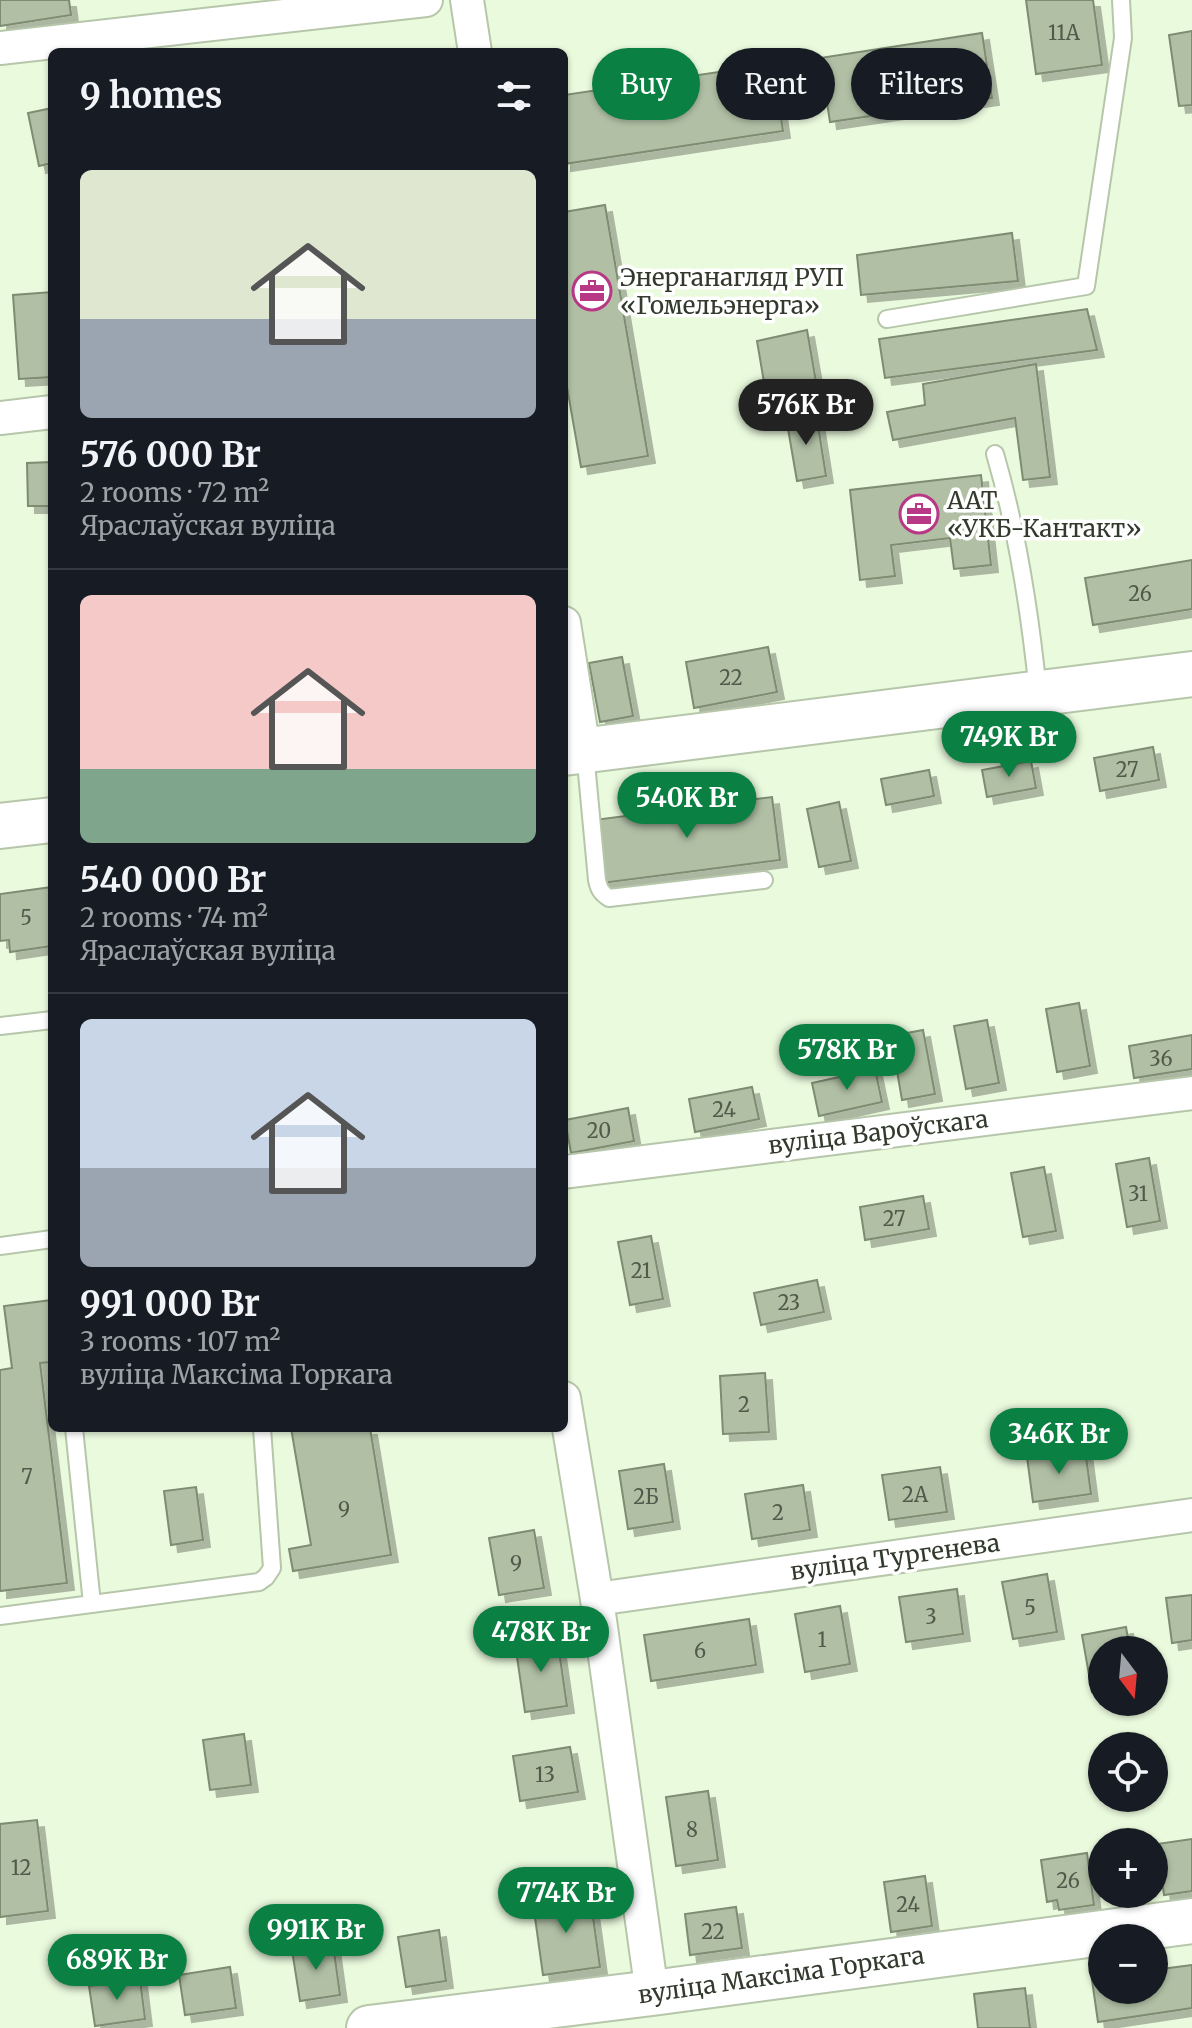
<!DOCTYPE html>
<meta charset="utf-8">
<style>
body{margin:0;font-family:Merriweather,serif;background:#242831;color:#f1f3f6;height:100vh;display:flex;flex-direction:column;font-size:30px;white-space:nowrap}
*{box-sizing:border-box;margin:0}
p{font-size:26px;color:#9ea1a6}
.icon{flex:none;width:44px;height:44px;fill:none;stroke:currentColor;stroke-width:2;stroke-linecap:round;stroke-linejoin:round}
.map{position:relative;flex:1;overflow:hidden}
.side{position:absolute;left:48px;top:48px;width:520px;height:1384px;display:flex;flex-direction:column;background:#171b24;border-radius:12px;box-shadow:0 2px 6px #0004}
.side>*{flex:none}
.guide{position:absolute;left:592px;top:48px;width:480px;height:72px;display:flex;gap:16px}
.needle{width:52px;rotate:164deg}
.buttons{position:absolute;left:1088px;top:1636px;display:grid;gap:16px}
.buttons a{display:grid;place-items:center;width:80px;height:80px;border-radius:50%;background:#171b24;box-shadow:0 2px 6px #0004;font-size:40px}
.price{position:absolute;translate:-50% -68px;padding:0 18px;border-radius:28px;background:#0b8043;color:#fff;font-size:26px;line-height:52px;filter:drop-shadow(0 2px 4px #0008)}
.price::after{content:'';position:absolute;left:50%;top:48px;width:24px;height:18px;margin-left:-12px;background:inherit;clip-path:polygon(0 0,100% 0,50% 100%)}
.price.active{background:#222;color:#fff}
ul{padding:0;list-style:none}
li{display:grid;align-content:center;gap:16px;height:424px;padding:0 32px}
li+li{border-top:2px solid #363941}
li span{display:grid;place-items:center;height:248px;border-radius:12px;color:#555}
li>.icon{margin-inline-start:auto}
span .icon{width:144px;height:144px;fill:#fffc;stroke-width:1}
li b{font-size:34px}
h2{display:flex;justify-content:space-between;align-items:center;height:96px;padding:0 32px;font-size:34px}
.chip{padding:0 28px;border-radius:36px;background:#171b24;box-shadow:0 2px 6px #0004;font-size:28px;line-height:72px}
.chip.active{background:#0b8043;color:#fff}
.map>svg:first-child{display:block}
.building{fill:#b1c0a5;stroke:#7e8c72;stroke-width:2;filter:url(#shadow)}
.lines{fill:none;stroke-linecap:round;stroke-linejoin:round}
.lane-casing{stroke:#b6c6aa;stroke-width:20}
.street-casing{stroke:#b6c6aa;stroke-width:36}
.secondary-casing{stroke:#b6c6aa;stroke-width:48}
.lane{stroke:#fff;stroke-width:16}
.street{stroke:#fff;stroke-width:32}
.secondary{stroke:#fff;stroke-width:44}
.labels{text-anchor:middle;dominant-baseline:central;stroke-width:7;stroke-linejoin:round;paint-order:stroke}
.number-label{font-size:20px;fill:#525b4b}
.poi-label{font-size:24px;fill:#32392d;stroke:#fff;text-anchor:start}
.street-label{font-size:24px;fill:#32392d;stroke:#fff}
</style>
<div class="map">
<svg width="1192" height="2028" viewBox="0 0 1192 2028">
<defs>
<filter id="shadow"><feDropShadow dx="7" dy="7" stdDeviation="0" flood-color="#0004"/></filter>
</defs>
<rect width="100%" height="100%" fill="#eafadd"/>
<path class="building" d="M0,0H69L71,15L0,26Z
M1026,0H1093L1102,65L1036,74Z
M1192,31V105L1179,106L1169,35Z
M982,33L992,98L830,122L820,58Z
M773,64L783,131L564,164V95Z
M52,108V163L39,166L28,113Z
M605,205L648,456L581,467L564,370V212Z
M1012,233L1018,281L861,295L857,255Z
M52,292V377L19,379L13,295Z
M1087,309L1097,350L885,378L879,339Z
M807,330L819,399L768,406L757,341Z
M1036,364L1050,477L1023,480L1015,418L893,440L887,412L925,405L923,384Z
M816,413L826,476L797,481L786,417Z
M52,462V506H28L27,463Z
M981,475L991,565L954,569L950,538L891,545L895,576L860,580L850,490Z
M1192,560V609L1093,625L1085,578Z
M768,647L777,692L694,708L686,662Z
M622,657L633,716L600,722L589,663Z
M1153,747L1159,780L1100,791L1094,758Z
M1031,761L1036,788L987,797L982,770Z
M929,770L934,796L886,805L881,779Z
M772,797L780,860L602,883L594,820Z
M839,802L851,861L819,867L807,809Z
M52,887V946L10,952L9,940L0,941V894Z
M1079,1003L1090,1066L1057,1072L1046,1009Z
M987,1020L999,1083L966,1089L954,1026Z
M923,1030L935,1094L902,1100L891,1036Z
M1192,1035V1069L1134,1078L1129,1046Z
M875,1069L882,1102L819,1116L812,1083Z
M752,1087L759,1119L695,1132L689,1099Z
M628,1108L634,1141L571,1153L565,1120Z
M1149,1158L1160,1221L1127,1227L1116,1164Z
M1044,1167L1056,1231L1023,1237L1011,1173Z
M923,1196L929,1229L865,1240L860,1207Z
M651,1236L663,1299L630,1305L618,1242Z
M817,1280L824,1312L761,1325L754,1293Z
M52,1300V1362L40,1363L67,1583L0,1591V1370L12,1368L4,1306Z
M765,1373L769,1432L723,1434L720,1376Z
M291,1428H370L391,1555L293,1571L289,1549L311,1545Z
M1085,1449L1091,1494L1033,1502L1027,1457Z
M664,1464L673,1522L628,1529L619,1471Z
M940,1467L947,1512L889,1520L882,1475Z
M803,1485L810,1530L752,1539L745,1494Z
M196,1487L203,1540L171,1545L164,1491Z
M534,1530L544,1588L499,1595L489,1538Z
M1047,1574L1057,1632L1013,1639L1002,1582Z
M957,1589L963,1634L906,1642L899,1597Z
M1192,1595V1640L1172,1643L1166,1598Z
M840,1606L850,1664L805,1672L795,1614Z
M749,1619L756,1665L651,1681L644,1635Z
M1126,1627L1130,1650H1102V1690L1092,1692L1082,1635Z
M557,1637L567,1706L525,1712L515,1643Z
M244,1734L251,1785L210,1790L203,1740Z
M570,1747L578,1792L520,1801L513,1756Z
M708,1791L718,1860L676,1866L666,1797Z
M37,1820L48,1911L0,1917V1824Z
M1192,1839V1891L1164,1895L1157,1844Z
M1087,1853L1094,1905L1059,1910L1057,1900L1047,1902L1041,1860Z
M925,1876L932,1926L891,1932L884,1882Z
M590,1895L600,1967L543,1975L533,1903Z
M736,1907L742,1948L690,1955L685,1914Z
M439,1930L446,1981L406,1987L398,1937Z
M333,1944L340,1995L300,2001L292,1950Z
M1192,1965V2008L1098,2022L1092,1980L1102,1978V1990H1154V1970Z
M230,1967L236,2008L185,2015L179,1975Z
M140,1979L145,2019L95,2026L89,1986Z
M1025,1988L1030,2028H978L974,1994Z"/>
<g class="lines">
<defs>
<path id="lane" d="M887,319L1086,286L1123,38L1121,0
M995,454C1017,529 1030,613 1038,692
M585,752L597,880C599,889 601,893 609,898L764,880
M0,1026L52,1020
M0,1246L52,1239
M74,1428L92,1604
M0,1616L259,1582L266,1577L272,1568L262,1428"/>
<path id="street" d="M467,0L475,52
M0,48L426,0
M0,418L52,412
M564,623L584,750
M564,1172L1192,1093
M564,1398L597,1599L652,1993
M597,1599L1192,1515"/>
<path id="secondary" d="M564,753L1192,674
M0,826L52,820
M369,2028L652,1993L1192,1921"/>
</defs>
<use href="#lane" class="lane-casing"/>
<use href="#street" class="street-casing"/>
<use href="#secondary" class="secondary-casing"/>
<use href="#lane" class="lane"/>
<use href="#street" class="street"/>
<use href="#secondary" class="secondary"/>
</g>
<defs>
<symbol id="office-ring" viewBox="-11 -11 22 22"><circle r="9.5" fill="#fff" stroke="#b83885" stroke-width="1.5"/><path d="M-6-3h4V-5.5h4V-3h4V5H-6ZM-1-4.5V-3h2v-1.5ZM-6 0V1H6V0Z" fill="#b83885"/></symbol>
</defs>
<g fill-rule="evenodd">
<use href="#office-ring" x="570" y="269" width="44" height="44"/>
<use href="#office-ring" x="897" y="492" width="44" height="44"/>
</g>
<g class="labels">
<g class="number-label">
<text x="1064" y="32">11А</text>
<text x="1140" y="593">26</text>
<text x="731" y="677">22</text>
<text x="1127" y="769">27</text>
<text x="26" y="917">5</text>
<text x="1161" y="1058">36</text>
<text x="724" y="1109">24</text>
<text x="599" y="1130">20</text>
<text x="1138" y="1193">31</text>
<text x="894" y="1218">27</text>
<text x="641" y="1270">21</text>
<text x="789" y="1302">23</text>
<text x="744" y="1404">2</text>
<text x="27" y="1476">7</text>
<text x="915" y="1494">2А</text>
<text x="646" y="1496">2Б</text>
<text x="344" y="1509">9</text>
<text x="778" y="1512">2</text>
<text x="516" y="1563">9</text>
<text x="1030" y="1607">5</text>
<text x="931" y="1616">3</text>
<text x="822" y="1639">1</text>
<text x="700" y="1650">6</text>
<text x="545" y="1774">13</text>
<text x="692" y="1829">8</text>
<text x="21" y="1867">12</text>
<text x="1068" y="1880">26</text>
<text x="908" y="1904">24</text>
<text x="713" y="1931">22</text>
</g>
<g class="poi-label">
<text x="620" y="277">Энерганагляд РУП<tspan x="620" dy="28">«Гомельэнерга»</tspan></text>
<text x="947" y="500">ААТ<tspan x="947" dy="28">«УКБ-Кантакт»</tspan></text>
</g>
<g class="street-label">
<text transform="translate(878 1132) rotate(-7)">вуліца Вароўскага</text>
<text transform="translate(895 1557) rotate(-8)">вуліца Тургенева</text>
<text transform="translate(781 1975) rotate(-8)">вуліца Максіма Горкага</text>
</g>
</g>
</svg>
<div class="buttons">
<a><svg class="needle" viewBox="-14 -14 28 28"><path d="M0-13l5 13h-10z" fill="#e53935"/><path d="M0 13l5-13h-10z" fill="#9ea1a6"/></svg></a>
<a><svg class="icon" aria-label="locate" viewBox="0 0 24 24"><circle cx="12" cy="12" r="6"/><path d="M12 2v4M12 18v4M2 12h4M18 12h4"/></svg></a>
<a>+</a>
<a>−</a>
</div>
<b class="price active" style="left:806px;top:447px">576K Br</b>
<b class="price" style="left:1009px;top:779px">749K Br</b>
<b class="price" style="left:687px;top:840px">540K Br</b>
<b class="price" style="left:847px;top:1092px">578K Br</b>
<b class="price" style="left:1059px;top:1476px">346K Br</b>
<b class="price" style="left:541px;top:1674px">478K Br</b>
<b class="price" style="left:566px;top:1935px">774K Br</b>
<b class="price" style="left:316px;top:1972px">991K Br</b>
<b class="price" style="left:117px;top:2002px">689K Br</b>
<div class="guide">
<a class="chip active">Buy</a>
<a class="chip">Rent</a>
<a class="chip">Filters</a>
</div>
<section class="side">
<h2>9 homes<svg class="icon" aria-label="filters" viewBox="0 0 24 24"><path d="M4 7h16M4 17h16"/><circle cx="9" cy="7" r="2"/><circle cx="15" cy="17" r="2"/></svg></h2>
<ul>
<li><span style="background:linear-gradient(#dfe7d0 60%,#9aa5b1 0)"><svg class="icon" aria-label="home" viewBox="0 0 24 24"><path d="M3 11l9-7 9 7M6 9v11h12V9"/></svg></span><div><b>576 000 Br</b><p>2 rooms · 72 m²</p><p>Яраслаўская вуліца</p></div></li>
<li><span style="background:linear-gradient(#f6c9c9 70%,#7fa58c 0)"><svg class="icon" aria-label="home" viewBox="0 0 24 24"><path d="M3 11l9-7 9 7M6 9v11h12V9"/></svg></span><div><b>540 000 Br</b><p>2 rooms · 74 m²</p><p>Яраслаўская вуліца</p></div></li>
<li><span style="background:linear-gradient(#c9d6e8 60%,#9aa5b1 0)"><svg class="icon" aria-label="home" viewBox="0 0 24 24"><path d="M3 11l9-7 9 7M6 9v11h12V9"/></svg></span><div><b>991 000 Br</b><p>3 rooms · 107 m²</p><p>вуліца Максіма Горкага</p></div></li>
</ul>
</section>
</div>
